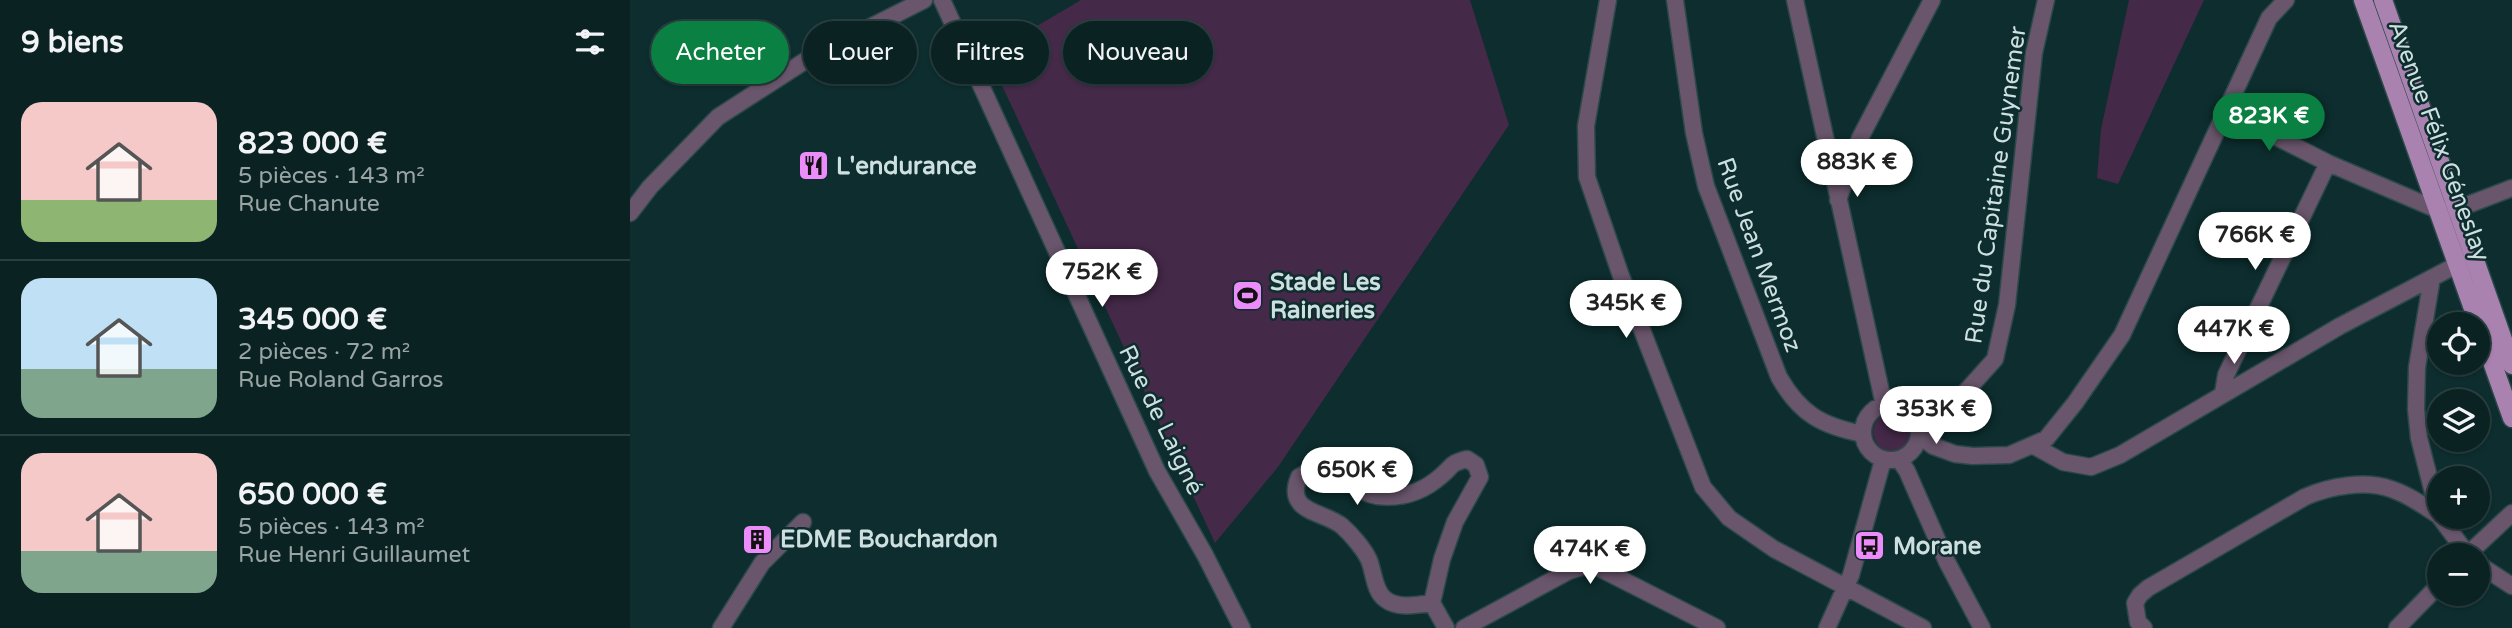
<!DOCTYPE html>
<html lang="fr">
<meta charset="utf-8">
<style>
body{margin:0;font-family:"Varela Round",sans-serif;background:#132a2a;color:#f1f3f6;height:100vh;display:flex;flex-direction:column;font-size:26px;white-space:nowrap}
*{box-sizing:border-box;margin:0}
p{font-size:23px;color:#99a4a5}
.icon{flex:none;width:38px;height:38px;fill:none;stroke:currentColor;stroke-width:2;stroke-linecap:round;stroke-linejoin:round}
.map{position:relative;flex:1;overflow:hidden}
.drawer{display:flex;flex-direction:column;background:#0a2222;width:630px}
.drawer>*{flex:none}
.top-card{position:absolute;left:21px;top:21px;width:665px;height:63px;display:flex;gap:14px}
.buttons{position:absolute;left:1797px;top:312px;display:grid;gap:14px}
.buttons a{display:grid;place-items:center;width:63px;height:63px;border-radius:50%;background:#0a2222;box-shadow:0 2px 5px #0004,0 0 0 2px #2a3f40;font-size:35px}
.price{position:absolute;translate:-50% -60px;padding:0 16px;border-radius:24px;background:#fff;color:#222;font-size:23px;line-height:46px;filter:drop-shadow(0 2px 4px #0008)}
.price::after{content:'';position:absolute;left:50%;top:42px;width:21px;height:16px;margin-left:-10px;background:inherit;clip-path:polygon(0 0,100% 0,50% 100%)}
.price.current{background:#0b8043;color:#fff}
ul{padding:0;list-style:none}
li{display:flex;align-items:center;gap:21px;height:175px;padding:0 21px}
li+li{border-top:2px solid #2a3f40}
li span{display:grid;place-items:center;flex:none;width:196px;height:140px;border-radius:21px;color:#555}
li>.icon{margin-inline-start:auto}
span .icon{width:84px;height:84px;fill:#fffc;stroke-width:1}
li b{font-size:30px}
h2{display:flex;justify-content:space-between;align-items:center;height:84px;padding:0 21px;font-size:30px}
.tag{padding:0 24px;border-radius:32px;background:#0a2222;box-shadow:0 2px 5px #0004,0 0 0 2px #2a3f40;font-size:24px;line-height:63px}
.tag.current{background:#0b8043;color:#fff}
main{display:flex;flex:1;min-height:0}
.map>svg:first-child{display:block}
.green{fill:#442948}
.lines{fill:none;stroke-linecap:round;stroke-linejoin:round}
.minor-casing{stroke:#2c494a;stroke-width:19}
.major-casing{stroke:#2c494a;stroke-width:21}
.minor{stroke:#69556c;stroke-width:16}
.major{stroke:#aa82b0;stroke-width:18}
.labels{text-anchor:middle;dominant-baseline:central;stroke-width:5;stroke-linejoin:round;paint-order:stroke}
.street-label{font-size:24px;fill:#cedfe0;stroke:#0d2d2e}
.poi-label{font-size:24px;font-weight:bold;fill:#cedfe0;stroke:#0d2d2e;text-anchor:start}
</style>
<main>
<section class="drawer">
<h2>9 biens<svg class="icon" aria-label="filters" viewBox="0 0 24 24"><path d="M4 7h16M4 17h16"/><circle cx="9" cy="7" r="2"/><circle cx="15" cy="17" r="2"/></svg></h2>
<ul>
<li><span style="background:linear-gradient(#f6c9c9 70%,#8fb573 0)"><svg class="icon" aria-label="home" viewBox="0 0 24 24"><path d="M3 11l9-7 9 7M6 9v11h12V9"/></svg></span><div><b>823 000 €</b><p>5 pièces · 143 m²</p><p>Rue Chanute</p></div></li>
<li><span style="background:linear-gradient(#bfe0f5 65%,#7fa58c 0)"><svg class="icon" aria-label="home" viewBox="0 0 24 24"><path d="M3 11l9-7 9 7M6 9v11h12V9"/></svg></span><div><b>345 000 €</b><p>2 pièces · 72 m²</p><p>Rue Roland Garros</p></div></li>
<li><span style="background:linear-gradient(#f6c9c9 70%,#7fa58c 0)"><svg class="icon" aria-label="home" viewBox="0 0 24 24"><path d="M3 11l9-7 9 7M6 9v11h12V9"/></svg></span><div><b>650 000 €</b><p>5 pièces · 143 m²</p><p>Rue Henri Guillaumet</p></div></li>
</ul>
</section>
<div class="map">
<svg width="1882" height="628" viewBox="0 0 1882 628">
<rect width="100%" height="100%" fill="#0d2d2e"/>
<path class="green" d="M451,0H840L879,125L648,467L585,543L362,64L368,60L371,47Z
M1499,0H1574L1488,184L1467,178L1471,129Z
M1243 432a19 19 0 1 1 38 0a19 19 0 1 1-38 0Z"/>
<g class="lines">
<defs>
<path id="minor" d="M312,0L527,471L575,555L612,628
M978,0L956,126L957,177L991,276L1073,487L1099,518L1144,549L1293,628
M1045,0L1064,133L1076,186L1149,377C1170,414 1192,426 1233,434
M1165,0L1254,405
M1595,111L1698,163L1808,210L1827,209L1882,188
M1208,200L1230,138L1302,0
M0,213L20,187L88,117L181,57L294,0
M1802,278L1787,367L1786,409L1789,438L1809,516L1838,555
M1593,393L1596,375L1698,163
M1233 432a28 28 0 1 1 56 0a28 28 0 1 1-56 0Z
M1284,415H1298L1330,398L1365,359L1377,305L1404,53L1416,0
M1289,435L1303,446L1325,454L1343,456L1379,455L1416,439L1445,403L1492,335L1639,18L1656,0
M1404,446L1433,462L1461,467L1490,455L1710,326L1838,259
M1269,459L1277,471L1317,562L1352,628
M1837,555L1882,513
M1848,564L1882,586
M802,603C788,605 767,609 755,599C744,591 744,572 739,560C734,549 721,534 712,526C694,511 654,513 669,477C704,454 717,491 747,496C771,499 793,492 811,476C824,465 819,464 837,459L846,465L850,477L825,522L812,559L802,603L816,628
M91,628L132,563L173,522
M834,628L939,571L955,566L969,568L1087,628
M1197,628L1221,575L1253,460
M1514,628L1508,622L1505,603L1510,595L1518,588L1675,497C1700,486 1735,480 1761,489C1779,495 1794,506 1809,516
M1767,628L1810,584"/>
<path id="major" d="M1733,0L1882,418
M1753,0L1882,365"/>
</defs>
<use href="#minor" class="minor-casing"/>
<use href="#major" class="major-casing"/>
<use href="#minor" class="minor"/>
<use href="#major" class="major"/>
</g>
<defs>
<symbol id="restaurant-square" viewBox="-11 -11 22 22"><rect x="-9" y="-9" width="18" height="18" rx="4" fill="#ec8cfa" stroke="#0d2d2e"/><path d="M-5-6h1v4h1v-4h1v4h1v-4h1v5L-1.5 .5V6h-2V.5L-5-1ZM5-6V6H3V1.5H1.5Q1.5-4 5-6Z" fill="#111"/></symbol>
<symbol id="stadium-square" viewBox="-11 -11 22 22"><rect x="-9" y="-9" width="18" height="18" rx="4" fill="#ec8cfa" stroke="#0d2d2e"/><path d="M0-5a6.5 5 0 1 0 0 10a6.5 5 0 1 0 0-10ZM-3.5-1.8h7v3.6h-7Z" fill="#111"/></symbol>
<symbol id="building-square" viewBox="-11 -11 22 22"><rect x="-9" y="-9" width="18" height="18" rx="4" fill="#ec8cfa" stroke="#0d2d2e"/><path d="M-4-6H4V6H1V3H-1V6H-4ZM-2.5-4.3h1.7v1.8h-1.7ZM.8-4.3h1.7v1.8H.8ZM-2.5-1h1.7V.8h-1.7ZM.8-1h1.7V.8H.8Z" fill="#111"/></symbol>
<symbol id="bus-square" viewBox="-11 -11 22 22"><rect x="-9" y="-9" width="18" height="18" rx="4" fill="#ec8cfa" stroke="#0d2d2e"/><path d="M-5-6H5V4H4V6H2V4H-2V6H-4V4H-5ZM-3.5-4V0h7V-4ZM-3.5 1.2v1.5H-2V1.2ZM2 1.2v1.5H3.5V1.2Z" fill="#111"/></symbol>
</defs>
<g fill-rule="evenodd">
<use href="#restaurant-square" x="166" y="148" width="35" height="35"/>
<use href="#stadium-square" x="600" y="278" width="35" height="35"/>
<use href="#building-square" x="110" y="522" width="35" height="35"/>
<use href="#bus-square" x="1222" y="528" width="35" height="35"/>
</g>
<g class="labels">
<g class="street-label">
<text transform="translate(1809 141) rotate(70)">Avenue Félix Géneslay</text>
<text transform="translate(1366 185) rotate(-82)">Rue du Capitaine Guynemer</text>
<text transform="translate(1129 255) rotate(70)">Rue Jean Mermoz</text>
<text transform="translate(531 420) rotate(64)">Rue de Laigné</text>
</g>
<g class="poi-label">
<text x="206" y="166">L'endurance</text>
<text x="640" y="282">Stade Les<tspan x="640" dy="28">Raineries</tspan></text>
<text x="150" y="539">EDME Bouchardon</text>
<text x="1263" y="546">Morane</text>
</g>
</g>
</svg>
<div class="buttons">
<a><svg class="icon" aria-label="locate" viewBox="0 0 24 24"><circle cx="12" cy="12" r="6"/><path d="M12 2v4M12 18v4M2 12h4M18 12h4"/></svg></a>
<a><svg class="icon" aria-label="layers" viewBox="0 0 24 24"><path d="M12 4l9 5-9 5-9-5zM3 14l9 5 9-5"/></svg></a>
<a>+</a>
<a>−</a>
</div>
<b class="price current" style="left:1639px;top:153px">823K €</b>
<b class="price" style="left:1227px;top:199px">883K €</b>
<b class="price" style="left:1625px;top:272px">766K €</b>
<b class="price" style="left:472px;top:309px">752K €</b>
<b class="price" style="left:996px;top:340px">345K €</b>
<b class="price" style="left:1604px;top:366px">447K €</b>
<b class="price" style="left:1306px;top:446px">353K €</b>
<b class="price" style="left:727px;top:507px">650K €</b>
<b class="price" style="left:960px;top:586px">474K €</b>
<div class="top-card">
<a class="tag current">Acheter</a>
<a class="tag">Louer</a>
<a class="tag">Filtres</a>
<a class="tag">Nouveau</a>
</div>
</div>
</main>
